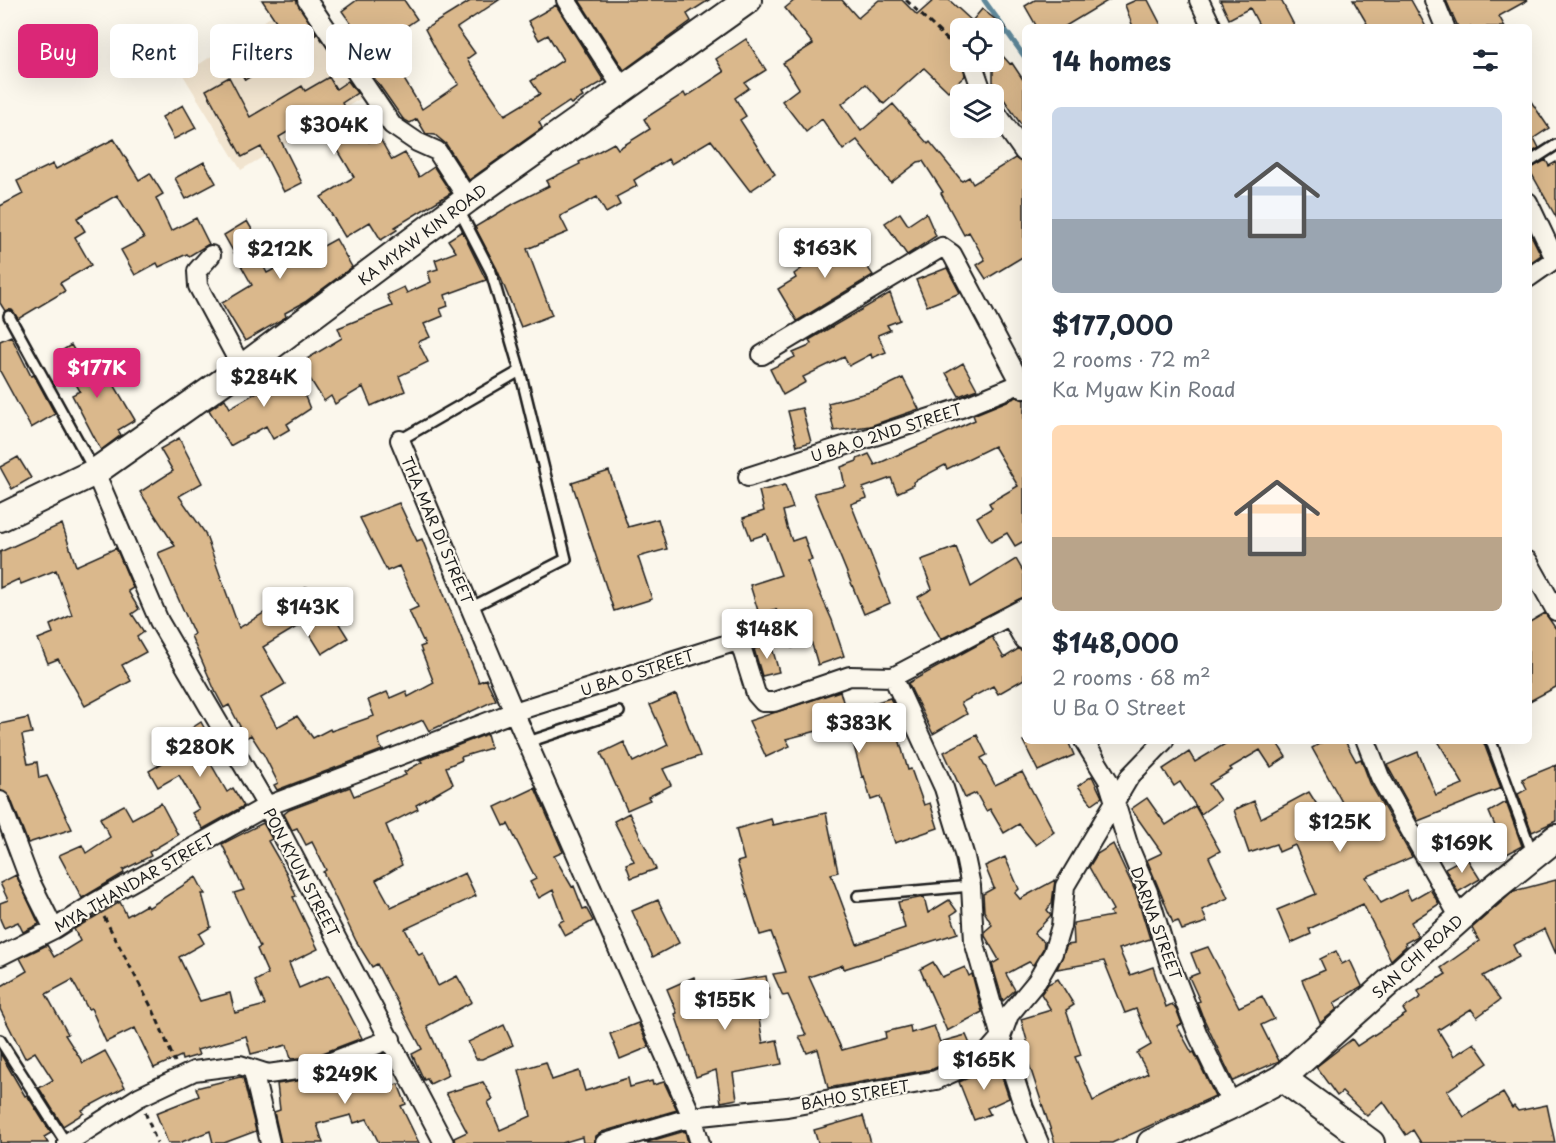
<!DOCTYPE html>
<meta charset="utf-8">
<style>
body{margin:0;font-family:"Playpen Sans",sans-serif;background:#f2f2f3;color:#1f2937;height:100vh;display:flex;flex-direction:column;font-size:22px;white-space:nowrap}
*{box-sizing:border-box;margin:0}
p{font-size:20px;color:#747a83}
.icon{flex:none;width:33px;height:33px;fill:none;stroke:currentColor;stroke-width:2;stroke-linecap:round;stroke-linejoin:round}
.map{position:relative;flex:1;overflow:hidden}
.panel{position:absolute;left:1022px;top:24px;width:510px;height:720px;display:flex;flex-direction:column;background:#fff;border-radius:9px;box-shadow:0 6px 24px #0002}
.panel>*{flex:none}
.guide{position:absolute;left:18px;top:24px;width:570px;height:54px;display:flex;gap:12px}
.tools{position:absolute;left:950px;top:18px;display:grid;gap:12px}
.tools a{display:grid;place-items:center;width:54px;height:54px;border-radius:9px;background:#fff;box-shadow:0 6px 24px #0002;font-size:30px}
.price{position:absolute;translate:-50% -51px;padding:0 14px;border-radius:6px;background:#fff;color:#222;font-size:20px;line-height:39px;filter:drop-shadow(0 2px 3px #0008)}
.price::after{content:'';position:absolute;left:50%;top:36px;width:18px;height:14px;margin-left:-9px;background:inherit;clip-path:polygon(0 0,100% 0,50% 100%)}
.price.on{background:#db2777;color:#fff}
ul{padding:0;list-style:none}
li{display:grid;align-content:center;gap:12px;height:318px;padding:0 30px}
li span{display:grid;place-items:center;height:186px;border-radius:9px;color:#555}
li>.icon{margin-inline-start:auto}
span .icon{width:108px;height:108px;fill:#fffc;stroke-width:1}
li b{font-size:26px}
h2{display:flex;justify-content:space-between;align-items:center;height:72px;padding:0 30px;font-size:26px}
.tag{padding:0 21px;border-radius:9px;background:#fff;box-shadow:0 6px 24px #0002;font-size:21px;line-height:54px}
.tag.on{background:#db2777;color:#fff}
.map>svg:first-child{display:block}
.built{fill:#f1e4cf}
.lines{fill:none;stroke-linecap:round;stroke-linejoin:round}
.stream{stroke:#60899b;stroke-width:5}
.building{fill:#dab88c;stroke:#1c1c1c;stroke-width:1.5}
.lane-casing{stroke:#1c1c1c;stroke-width:14}
.street-casing{stroke:#1c1c1c;stroke-width:22}
.secondary-casing{stroke:#1c1c1c;stroke-width:30}
.path{stroke:#1c1c1c;stroke-width:3;stroke-dasharray:6 4.5;stroke-linecap:butt}
.lane{stroke:#fbf7ec;stroke-width:9}
.street{stroke:#fbf7ec;stroke-width:18}
.secondary{stroke:#fbf7ec;stroke-width:26}
.labels{text-anchor:middle;dominant-baseline:central;stroke-width:4.5;stroke-linejoin:round;paint-order:stroke}
.street-label{font-size:15px;fill:#1c1c1c;stroke:#fbf7ec}
</style>
<div class="map">
<svg width="1556" height="1143" viewBox="0 0 1556 1143">
<rect width="100%" height="100%" fill="#fbf7ec"/>
<filter id="ink" filterUnits="userSpaceOnUse"><feTurbulence type="fractalNoise" baseFrequency=".0167" numOctaves="2"/><feDisplacementMap in="SourceGraphic" scale="12" xChannelSelector="R" yChannelSelector="G"/><feConvolveMatrix kernelMatrix="1 2 1 2 8 2 1 2 1" color-interpolation-filters="sRGB"/></filter>
<g filter="url(#ink)">
<path class="built" d="M296,0H304L365,96L241,170L183,75Z"/>
<g class="lines">
<path class="stream" d="M984,0L1024,56"/>
</g>
<path class="building" d="M262,0H296L317,34L245,80L232,57L280,27Z
M357,0H404L417,19L382,43L422,109L459,84L442,61L425,29L472,0H499L457,28L475,53L467,59L505,115L540,94L531,81L563,60L548,35L539,40L528,21L556,5L604,81L581,94L583,97L571,104L569,102L539,122L542,128L469,180L446,144L435,135L426,134L417,119L410,123L403,119L354,49L364,42L342,11Z
M579,0H709L687,14L691,21L624,70Z
M795,0H842L858,18L879,0H902L917,15L934,0H949L972,21L982,9L1006,28H960V62H963L965,76L948,91L924,68L884,104L866,84L842,104L861,131L893,104L928,144L930,142L962,181L969,177L973,184L1015,158L1024,163V256L986,279L977,265L985,260L969,232L964,235L941,193L943,192L923,161L918,162L891,183L857,140L843,150L822,119L806,132L782,101L799,88L783,63L813,44L785,8Z
M1035,0H1109L1064,27H1037L1025,6Z
M1136,0H1148L1162,27H1133L1125,5Z
M1220,0H1281L1295,27H1260L1250,8L1229,19Z
M1353,0H1411L1426,27H1369Z
M1446,0H1528L1499,16L1505,27H1458Z
M746,39L766,70L745,83L749,88L735,98L746,116L740,120L775,174L750,191L711,140L671,164L668,159L634,180L637,186L616,197L620,205L606,213L597,197L560,216L568,232L527,249L552,315L521,327L497,269L475,227L515,203L549,186L546,181L580,164L579,162L614,143L618,149L650,129L644,119L684,93L686,97L724,72L716,59Z
M993,45L1010,64L1012,63L1024,81V129L993,83Z
M229,77L250,117L302,86L305,91L329,77L336,89L348,81L357,93L342,103L356,128L360,126L369,142L379,137L392,160L405,153L419,177L434,167L451,193L395,227L397,230L381,240L370,222L345,237L321,197L354,177L330,137L327,138L314,116L279,137L302,183L284,192L261,147L242,157L206,90Z
M1528,97L1549,128L1534,138L1539,148L1528,155Z
M183,105L196,128L174,139L162,117Z
M114,139L139,180L150,173L163,194L156,198L171,231L196,218L209,244L189,256L187,254L159,267L157,263L135,275L121,250L144,238L117,195L77,218L85,231L75,237L91,265L60,283L65,291L18,319L12,310L5,311L0,303V206L23,194L17,181L53,164L56,169Z
M1546,160L1549,166L1556,162V217L1529,169Z
M204,162L216,183L186,199L175,178Z
M900,213L908,225L926,213L936,236L907,255L885,223Z
M247,221L257,238L251,242L267,273L297,257L290,244L309,233L318,249L336,239L352,267L305,302L285,313L286,317L245,341L222,303L252,285L224,235Z
M1528,229L1541,255L1528,264Z
M462,231L486,280L445,295L448,306L440,309L443,316L424,324L430,337L418,342L428,362L399,376L405,391L371,406L363,387L335,404L331,396L324,401L300,363L342,338L338,328L392,306L387,295L404,287L407,293L431,282L428,272L438,269L435,260L456,252L448,240Z
M847,237L873,275L797,321L778,289L796,278L794,274Z
M947,268L960,293L927,306L916,280Z
M890,293L900,320L887,325L890,330L878,335L886,352L872,358L871,354L849,366L844,357L803,377L806,382L783,395L770,369L795,357L793,353L807,347L811,343L809,340Z
M11,336L31,376L34,375L55,414L31,428L0,371V341Z
M71,345L85,368L99,359L135,420L118,430L121,435L101,450L72,395L80,391L58,353Z
M293,359L300,372L296,374L310,409L287,424L290,429L273,439L266,426L230,446L209,410L225,399L230,408L276,381L271,373Z
M963,363L977,389L959,396L946,373Z
M903,378L919,409L870,426L834,431L828,403L878,390Z
M1017,397L1024,400V541L1015,546L1007,533L991,542L977,517L992,508L989,503L1018,486L994,446L947,469L945,465L913,482L914,485L897,493L891,478L863,488L867,498L851,504L890,603L864,614L814,493L845,486L841,467L857,461V459L869,454L875,465L975,420L973,415Z
M802,408L811,442L797,446L788,411Z
M179,438L202,483L179,496L205,533L239,628L307,587L326,618L333,614L348,638L322,654L303,623L263,647L285,684L261,698L277,727L297,716L313,738L330,729L331,731L374,716L368,700L387,692L390,698L406,691L408,697L434,683L420,647L425,645L409,611L418,607L399,566L387,571L360,518L399,503L417,541L422,539L479,682L486,679L496,700L429,731L423,720L378,739L382,750L277,790L274,785L278,783L264,755L251,735L246,738L229,705L224,708L216,693L191,636L194,634L158,553L175,546L140,492L173,471L160,449Z
M18,457L31,478L12,489L0,467Z
M609,471L628,527L658,519L667,549L638,557L652,599L614,611L572,483Z
M785,485L793,508L783,511L787,527L792,541L804,537L812,560L808,561L815,582L832,620L844,656L818,665L811,641L792,648L776,609L759,614L750,585L781,575L766,534L751,539L743,518L764,511L759,491Z
M62,524L76,566L116,548L133,588L128,591L139,609L132,614L144,632L137,637L146,652L122,665L131,681L85,706L58,659L48,663L38,639L53,633L50,625L72,615L56,570L21,584L19,579L0,588V552Z
M956,547L971,587L1016,559L1024,573V597L941,639L918,597L932,589L921,560Z
M1545,613L1556,629V687L1528,702V623Z
M992,637L1004,658L1018,649L1024,651V679L998,694L993,686L961,703L967,714L933,734L908,683Z
M771,644L779,672L762,676L754,649Z
M840,691L846,712L890,698L899,716L893,718L908,770L911,769L924,805L930,803L938,828L895,843L880,797L871,800L864,776L862,777L848,723L786,739L790,746L766,757L749,721Z
M676,694L700,756L663,769L671,785L648,797L650,800L627,810L601,753L624,742L633,762L668,745L650,705Z
M28,718L32,733L22,735L28,764L37,762L39,778L47,776L72,829L28,843L10,797L0,790V724Z
M201,722L217,751L207,757L227,792L233,788L244,806L203,829L192,813L199,809L179,775L158,787L149,771L191,746L183,734Z
M487,734L491,748L461,757L462,760L446,767L453,784L416,805L418,809L386,825L402,865L376,880L391,907L465,873L476,896L405,929L419,955L423,953L438,986L457,976L472,1002L427,1026L449,1075L430,1084L427,1079L424,1080L412,1054L422,1049L377,964L372,967L356,941L323,872L326,870L312,842L306,845L297,828L292,830L284,814L289,810L350,787L354,796L406,775L404,772L422,762L420,760Z
M977,735L987,755L981,758L995,785L1022,772L1054,832L1036,845L1019,824L1004,833L990,809L986,811L976,793L965,798L944,752Z
M1023,741H1068L1074,755L1038,771Z
M1230,741H1276L1286,757L1271,767L1260,750L1230,768L1232,770L1209,784L1220,800L1201,814L1180,782L1174,786L1163,769L1189,752L1195,762Z
M1324,741H1345L1356,761L1361,759L1370,783L1412,857L1366,877L1381,903L1406,890L1411,900L1430,889L1439,904L1411,922L1418,936L1405,943L1406,946L1391,960L1363,904L1309,929L1311,934L1291,943L1277,910L1316,894L1295,845L1279,852L1276,844L1249,853L1234,810L1254,801L1261,818L1309,792L1336,835L1354,824L1312,748Z
M1438,741H1483L1501,788L1418,821L1387,765L1418,752L1436,795L1463,784Z
M1556,765V821L1532,832L1518,794L1527,789L1522,779Z
M1092,776L1102,797L1092,804L1078,786Z
M535,788L563,852L554,856L572,887L574,886L583,909L586,908L593,921L565,936L558,923L564,920L553,890L539,898L530,882L536,879L508,824L504,826L495,807Z
M1147,798L1166,825L1195,806L1220,851L1209,857L1228,898L1202,910L1207,922L1182,930L1178,921L1173,923L1147,860L1162,853L1131,809Z
M1506,802L1522,846L1507,854L1489,812Z
M161,803L178,835L149,852L151,856L123,870L124,873L82,898L59,855L82,845L86,853L110,837L100,818L124,805L132,819Z
M629,813L656,869L631,878L626,864L634,861L614,821Z
M826,813L838,872L831,874L857,944L905,928L898,902L924,897L928,913L949,900L957,911L951,915L958,933L844,969L843,965L809,977L842,1050L886,1038L885,1032L910,1026L911,1033L934,1026L940,1042L966,1035L973,1051L933,1069L828,1088L818,1049L807,1053L799,1036L806,1035L788,995L783,996L773,974L786,972L771,932L760,935L737,862L744,860L736,829L771,819L773,825Z
M263,823L272,839L268,841L286,872L296,896L293,897L318,949L289,963L299,988L329,975L362,1038L315,1056L291,1059L287,1045L251,1054L246,1036L197,1050L199,1055L182,1060L181,1056L154,1068L135,1028L106,1042L91,1008L88,1009L72,980L46,994L68,1034L65,1035L83,1063L105,1051L125,1087L82,1110L84,1113L63,1126L39,1088L53,1080L35,1052L25,1058L0,1009V987L27,971L20,958L47,945L54,957L80,941L74,929L120,902L127,916L146,905L148,908L196,877L205,894H202L211,927L199,934L204,943L179,957L200,1001L230,993L235,1013L265,1005L255,981L268,974L257,949L260,947L234,893L244,890L222,844Z
M1113,844L1136,893L1150,939L1119,949L1130,975L1153,967L1166,1007L1172,1004L1177,1011L1182,1024L1177,1026L1192,1053L1194,1052L1215,1096L1112,1143H1055L1024,1049L1029,1048L1021,1019L1051,1010L1041,994L1048,984L1058,979L1074,1005L1066,1010L1081,1055L1075,1057L1093,1101L1148,1073L1137,1053L1151,1045L1136,1009L1125,1013L1104,961L1057,969L1067,945L1074,944L1073,923L1112,916L1110,912L1113,910L1089,867L1097,854Z
M1005,857L1019,889L1015,893L1020,899L1055,880L1052,903L1047,910L1051,915L1034,934L1044,942L1043,949L1033,965L1029,962L1006,974L1015,990L1003,1001L992,964L999,960L985,936V931L992,925L984,911L983,894L994,888L985,866Z
M1466,857L1480,879L1458,892L1445,868Z
M16,875L39,924L23,932L18,922L4,928L0,919V903L8,900L0,883Z
M1556,880V954L1545,929L1513,945L1519,957L1483,976L1500,1000L1477,1017L1471,1009L1438,1030L1454,1056L1474,1043L1488,1063L1447,1091L1464,1117L1503,1093L1512,1108L1514,1106L1518,1111L1547,1105L1555,1143H1421L1413,1130L1406,1135L1383,1101L1367,1116L1342,1092L1337,1096L1316,1067L1352,1039L1357,1046L1406,1014L1403,1009L1421,997L1418,991L1446,974L1441,968L1479,941L1472,928L1514,891Z
M658,900L679,943L653,957L632,911Z
M1208,947L1239,1007L1262,996L1274,1019L1261,1025L1279,1061L1233,1081L1202,1015L1197,1002L1200,1001L1189,977L1199,973L1191,953Z
M1336,951L1342,964L1350,960L1362,986L1334,1003L1337,1009L1320,1023L1302,980L1325,970L1320,959Z
M933,962L942,977L965,967L969,976L972,974L982,1012L947,1031L920,969Z
M766,976L770,999L756,1001L763,1043L777,1040L782,1064L733,1073L737,1099L721,1102L716,1070L696,1077L675,1014L677,1013L667,989L694,977L706,1003L731,995L729,982Z
M638,1023L649,1047L620,1059L610,1034Z
M504,1025L513,1045L482,1059H476L468,1042Z
M0,1053L25,1096L27,1095L51,1133L44,1137L48,1143H0Z
M383,1054L394,1085L398,1084L406,1104L401,1106L419,1143H379L367,1119L354,1123L351,1115L317,1124L323,1143H281L274,1112L280,1110L277,1084L303,1080L304,1090L337,1083L333,1073Z
M546,1062L552,1080L579,1071L585,1091L628,1078L630,1087L652,1081L653,1085L664,1082L677,1110L602,1132L596,1136L594,1143H583L582,1137L562,1143H455L454,1138L467,1132L446,1093L483,1082L493,1099L488,1102L500,1130L531,1116L519,1070Z
M998,1065L1009,1098L987,1108L990,1114L974,1120L959,1082Z
M240,1077L243,1078L256,1131L224,1143H213L210,1131L179,1143H168L156,1113L199,1096L196,1088Z
M863,1116L871,1143H818L814,1130Z
M685,1131L688,1143H644Z"/>
<g class="lines">
<defs>
<path id="lane" d="M1528,163L1556,145
M9,316L94,470
M400,440L520,371L491,272L459,210
M470,608L566,559L520,371
M1491,741L1533,855
M528,742L619,712
M858,896L971,886
M0,1040L66,1143"/>
<path id="street" d="M307,0L392,125L417,142L437,151L468,199
M566,0L623,89
M1199,0L1212,27
M1434,0L1445,27
M973,65L983,94
M993,108L1024,152
M1528,202L1555,259L1528,278
M211,255L197,271L198,286L242,368
M762,355L942,247L952,254L1024,389
M400,440L514,712L692,1117L700,1143
M95,472L159,621L267,806L444,1143
M748,477L961,408L1022,383
M1528,561L1556,611
M1011,617L1024,640
M893,677L944,788L965,857L971,886L974,941L1001,1037L1024,1108L1039,1143
M1084,741L1108,780L1129,847L1148,892L1168,959L1198,1035L1232,1105
M1366,741L1380,777L1460,918
M0,801L30,881L54,929
M0,956L54,929L96,902L267,806L514,712L734,642L741,646L756,694L763,702H774L850,676L893,677L1024,608
M253,1071L270,1143
M67,1143L139,1097L194,1071L240,1065L268,1074L318,1067L391,1039
M605,1143L692,1117L787,1107L936,1080L982,1059L1001,1037L1009,1015L1037,981L1053,953L1061,926L1065,886L1130,776L1164,741"/>
<path id="secondary" d="M0,518L95,472L242,368L468,199L748,0
M1282,1078L1494,888L1556,838
M1151,1143L1232,1105L1282,1078L1371,1143"/>
</defs>
<use href="#lane" class="lane-casing"/>
<use href="#street" class="street-casing"/>
<use href="#secondary" class="secondary-casing"/>
<path class="path" d="M906,0L960,52
M104,917L154,1012L175,1062
M145,1112L157,1143"/>
<use href="#lane" class="lane"/>
<use href="#street" class="street"/>
<use href="#secondary" class="secondary"/>
</g>
</g>
<g class="labels">
<g class="street-label">
<text transform="translate(422 234) rotate(-37)">KA MYAW KIN ROAD</text>
<text transform="translate(886 432) rotate(-18)">U BA O 2ND STREET</text>
<text transform="translate(438 530) rotate(67)">THA MAR DI STREET</text>
<text transform="translate(637 672) rotate(-18)">U BA O STREET</text>
<text transform="translate(302 872) rotate(62)">PON KYUN STREET</text>
<text transform="translate(134 882) rotate(-30)">MYA THANDAR STREET</text>
<text transform="translate(1157 923) rotate(70)">DARNA STREET</text>
<text transform="translate(1417 956) rotate(-42)">SAN CHI ROAD</text>
<text transform="translate(855 1094) rotate(-10)">BAHO STREET</text>
</g>
</g>
</svg>
<div class="tools">
<a><svg class="icon" aria-label="locate" viewBox="0 0 24 24"><circle cx="12" cy="12" r="6"/><path d="M12 2v4M12 18v4M2 12h4M18 12h4"/></svg></a>
<a><svg class="icon" aria-label="layers" viewBox="0 0 24 24"><path d="M12 4l9 5-9 5-9-5zM3 14l9 5 9-5"/></svg></a>
</div>
<b class="price" style="left:334px;top:156px">$304K</b>
<b class="price" style="left:825px;top:279px">$163K</b>
<b class="price" style="left:280px;top:280px">$212K</b>
<b class="price on" style="left:97px;top:399px">$177K</b>
<b class="price" style="left:264px;top:408px">$284K</b>
<b class="price" style="left:308px;top:638px">$143K</b>
<b class="price" style="left:767px;top:660px">$148K</b>
<b class="price" style="left:859px;top:754px">$383K</b>
<b class="price" style="left:200px;top:778px">$280K</b>
<b class="price" style="left:1340px;top:853px">$125K</b>
<b class="price" style="left:1462px;top:874px">$169K</b>
<b class="price" style="left:725px;top:1031px">$155K</b>
<b class="price" style="left:984px;top:1091px">$165K</b>
<b class="price" style="left:345px;top:1105px">$249K</b>
<div class="guide">
<a class="tag on">Buy</a>
<a class="tag">Rent</a>
<a class="tag">Filters</a>
<a class="tag">New</a>
</div>
<section class="panel">
<h2>14 homes<svg class="icon" aria-label="filters" viewBox="0 0 24 24"><path d="M4 7h16M4 17h16"/><circle cx="9" cy="7" r="2"/><circle cx="15" cy="17" r="2"/></svg></h2>
<ul>
<li><span style="background:linear-gradient(#c9d6e8 60%,#9aa5b1 0)"><svg class="icon" aria-label="home" viewBox="0 0 24 24"><path d="M3 11l9-7 9 7M6 9v11h12V9"/></svg></span><div><b>$177,000</b><p>2 rooms · 72 m²</p><p>Ka Myaw Kin Road</p></div></li>
<li><span style="background:linear-gradient(#ffd9b3 60%,#b9a48a 0)"><svg class="icon" aria-label="home" viewBox="0 0 24 24"><path d="M3 11l9-7 9 7M6 9v11h12V9"/></svg></span><div><b>$148,000</b><p>2 rooms · 68 m²</p><p>U Ba O Street</p></div></li>
</ul>
</section>
</div>
